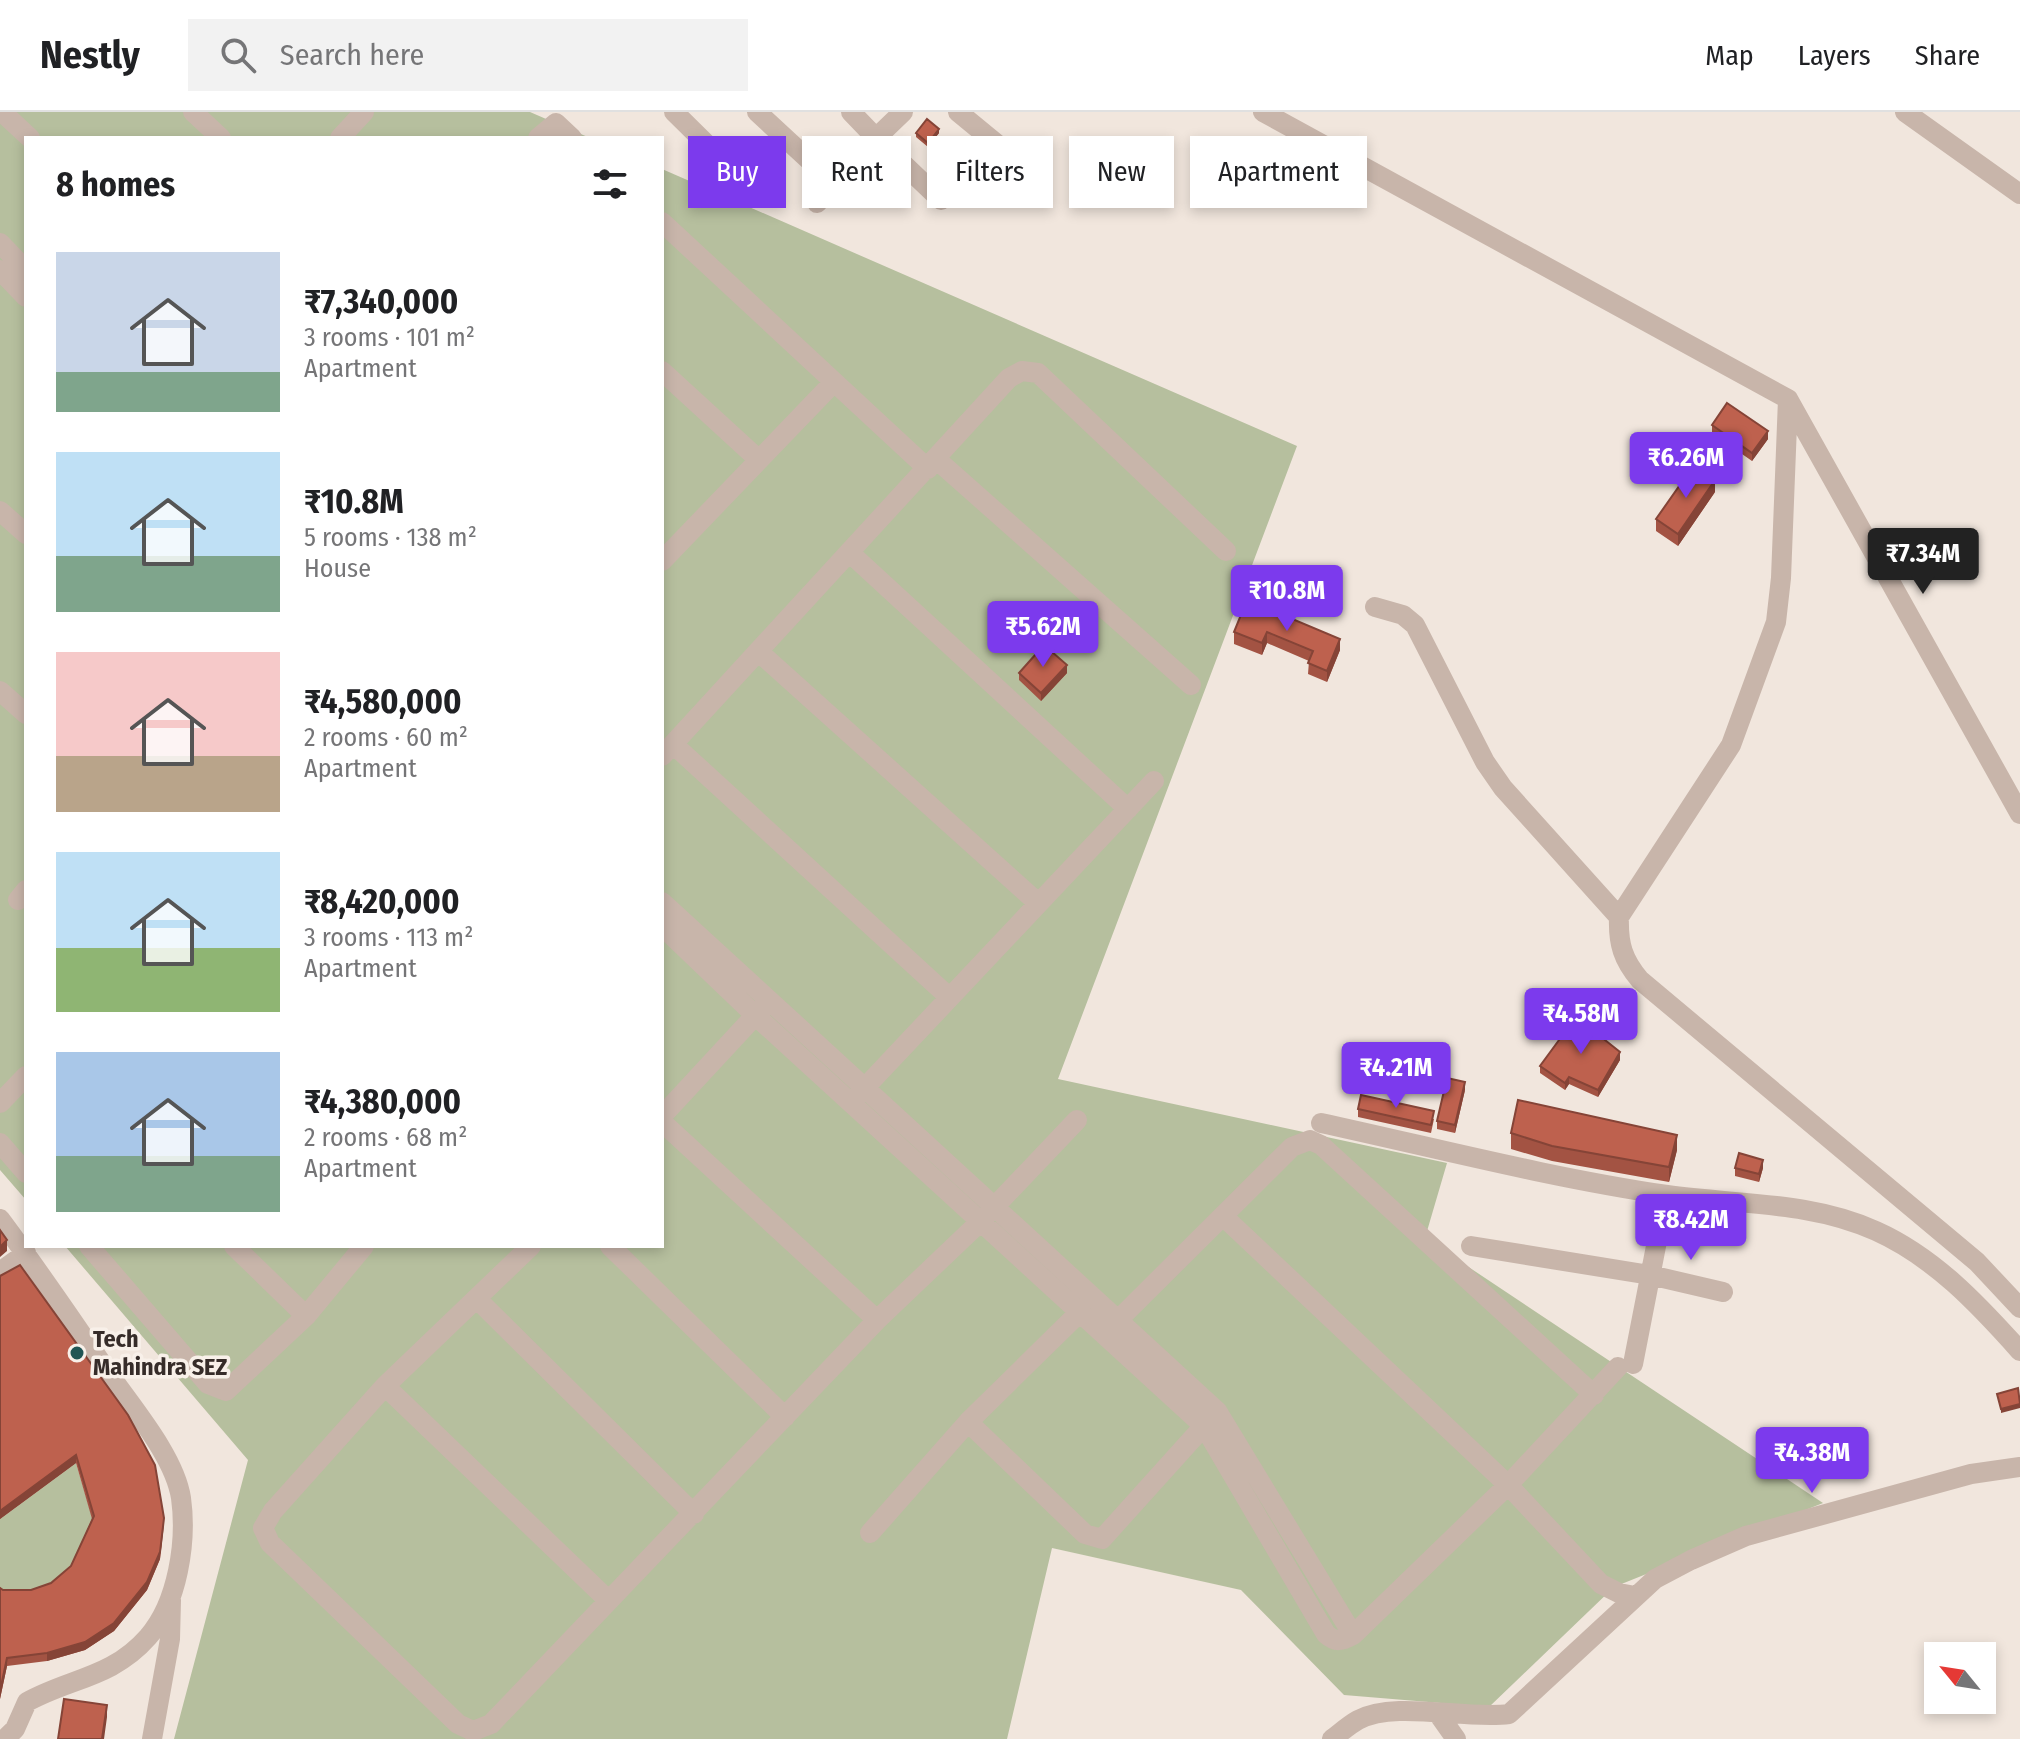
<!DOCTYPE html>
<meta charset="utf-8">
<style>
body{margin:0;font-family:"Fira Sans Condensed",sans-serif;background:#f2f2f2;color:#202124;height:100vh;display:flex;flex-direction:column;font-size:30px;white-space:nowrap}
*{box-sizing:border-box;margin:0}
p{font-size:26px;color:#757577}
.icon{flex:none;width:44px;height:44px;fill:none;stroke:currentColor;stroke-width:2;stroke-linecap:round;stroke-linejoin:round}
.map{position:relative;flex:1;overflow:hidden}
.drawer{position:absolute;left:24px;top:24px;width:640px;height:1112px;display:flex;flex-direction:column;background:#fff;border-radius:0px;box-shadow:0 4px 12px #0003}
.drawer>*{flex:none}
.top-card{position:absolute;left:688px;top:24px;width:760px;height:72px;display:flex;gap:16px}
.needle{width:52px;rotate:300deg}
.controls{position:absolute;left:1924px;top:1530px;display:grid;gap:16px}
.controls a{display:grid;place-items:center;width:72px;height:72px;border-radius:0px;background:#fff;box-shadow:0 4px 12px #0003;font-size:40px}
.price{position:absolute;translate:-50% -68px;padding:0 18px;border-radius:8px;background:#7c3aed;color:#fff;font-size:26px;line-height:52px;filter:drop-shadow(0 2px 4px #0008)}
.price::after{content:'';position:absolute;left:50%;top:48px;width:24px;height:18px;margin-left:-12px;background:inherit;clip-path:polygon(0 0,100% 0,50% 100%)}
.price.selected{background:#222;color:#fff}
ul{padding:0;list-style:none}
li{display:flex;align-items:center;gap:24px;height:200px;padding:0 32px}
li span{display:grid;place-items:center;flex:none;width:224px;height:160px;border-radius:0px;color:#555}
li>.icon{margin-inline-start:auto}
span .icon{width:96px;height:96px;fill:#fffc;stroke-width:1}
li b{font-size:34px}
h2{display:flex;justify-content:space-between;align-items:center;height:96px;padding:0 32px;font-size:34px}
.chip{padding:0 28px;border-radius:0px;background:#fff;box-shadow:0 4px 12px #0003;font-size:28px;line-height:72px}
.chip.selected{background:#7c3aed;color:#fff}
header{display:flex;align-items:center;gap:48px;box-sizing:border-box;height:112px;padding:0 40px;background:#fff;border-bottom:2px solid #e0e0e0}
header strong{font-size:38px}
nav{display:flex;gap:44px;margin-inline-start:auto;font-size:28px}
.search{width:560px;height:72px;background:#f2f2f2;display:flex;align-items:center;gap:20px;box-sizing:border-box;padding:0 28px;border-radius:0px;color:#757577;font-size:30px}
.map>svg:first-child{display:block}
.green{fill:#b6bf9e}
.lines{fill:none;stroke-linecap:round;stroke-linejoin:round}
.minor{stroke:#c8b5aa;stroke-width:20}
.wall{fill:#a35343}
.shaded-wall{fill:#854437}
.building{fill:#be614e;stroke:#854437;stroke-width:2}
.poi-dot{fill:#215554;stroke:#f8f0e9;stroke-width:3}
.labels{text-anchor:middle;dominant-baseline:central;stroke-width:7;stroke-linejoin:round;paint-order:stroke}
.poi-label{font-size:24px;font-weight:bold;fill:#362c29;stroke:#f8f0e9;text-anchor:start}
</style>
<header>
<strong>Nestly</strong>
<div class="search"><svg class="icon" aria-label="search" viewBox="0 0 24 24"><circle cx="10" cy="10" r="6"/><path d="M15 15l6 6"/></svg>Search here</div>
<nav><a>Map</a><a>Layers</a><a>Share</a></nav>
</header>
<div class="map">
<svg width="2020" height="1627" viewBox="0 0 2020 1627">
<rect width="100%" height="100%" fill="#f1e6dd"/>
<path class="green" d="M0,0H530L590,26H26V1088L0,1058Z
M662,57L1297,334L1058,967L1447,1051L1425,1126L1823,1391L1614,1475L1489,1595L1344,1583L1241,1478L1052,1436L1007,1627H174L248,1348L65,1134H662Z
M76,1351L94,1412L82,1442L56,1477L0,1484V1407Z"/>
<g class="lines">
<path class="minor" d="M2,0L30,26
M193,0L221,26
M674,0L747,72
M757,0L835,72
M903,0L876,26L941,88
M958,0L1003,37
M1263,0L1788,287L1781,466L1776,510L1731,633L1619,805C1618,832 1623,848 1640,868L1977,1150L2020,1196
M1905,0L2020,82
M340,26L364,0
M538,26L556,11L572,26
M817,91L876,26L851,0
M662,110L928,357
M0,131L26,158
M0,158L26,185
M662,259L759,348
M1788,287L2020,702
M936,347L1191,573
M0,399L26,422
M850,441L1128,697
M662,449L834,270
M1375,495L1403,503L1415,513L1485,650L1503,676L1619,805
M759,540L1038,791
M0,579L26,602
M673,632L949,885
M662,644L1009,266L1022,259L1038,261L1226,439
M18,788L26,778
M662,790L1217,1299L1353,1523
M662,814L756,904L1204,1314L1326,1522C1336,1531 1342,1529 1353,1523L1508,1373L1618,1255
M857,984L1154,669
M0,991L26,964
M662,1004L763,895
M662,1010L877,1208
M1321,1011C1436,1036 1551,1066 1667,1083C1737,1093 1811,1089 1876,1119C1934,1145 1978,1192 2020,1239
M0,1031L26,1061
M1224,1105L1508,1373L1601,1472L1619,1481L1635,1484
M0,1107C39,1159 75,1213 112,1266C135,1299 175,1346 181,1386C187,1429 178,1491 148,1525C112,1566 70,1566 27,1590L15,1617L5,1627
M89,1134L208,1272L226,1279L306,1204L364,1134
M234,1134L306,1204
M531,1134L385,1274L273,1399L263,1416L270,1431L458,1612L473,1619L491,1612L877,1208L981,1109L1077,1008
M610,1134L785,1305
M1471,1134L1650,1163L1723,1180
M0,1160L26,1141
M478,1188L694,1402
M1109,1217L1292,1035L1310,1028L1321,1033L1594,1283
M1633,1252L1666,1083
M385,1274L607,1487
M968,1310L1085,1422L1102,1427L1212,1305
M870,1421L968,1310L1080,1200
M1439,1603L1456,1627
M152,1627L170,1527L171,1488
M1332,1627C1340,1621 1349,1613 1358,1608C1395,1588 1465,1608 1509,1602L1655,1467L1691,1448L1746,1424L1971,1362L2020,1355"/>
</g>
<path class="wall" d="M916,21H939L928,35L916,25Z
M1712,313L1768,327L1752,349L1712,321Z
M1715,380L1678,434L1656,419V407Z
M1247,488L1340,538L1327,570L1308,562L1309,549L1267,531L1262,543L1234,532V520Z
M1019,561H1067L1041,589L1019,568Z
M1620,948L1598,985L1569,972L1565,978L1540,961V954Z
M1465,978L1455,1021L1437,1017V1009Z
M1358,997L1434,1007L1431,1021L1358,1005Z
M1511,1021L1677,1038L1669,1070L1552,1049L1511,1037Z
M1735,1056H1763L1759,1070L1735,1064Z
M0,1164L164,1413L160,1447L147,1478L114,1519L85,1538L47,1549L7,1554L0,1587V1476L3,1478H31L51,1471L71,1454L92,1407L76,1351L0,1407Z"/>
<path class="shaded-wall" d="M939,17V21L928,35V31Z
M1768,319V327L1752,349V341Z
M1715,368V380L1678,434V422Z
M1267,520V531L1262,543V531Z
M1340,527V538L1327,570V559Z
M1067,553V561L1041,589V581Z
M1620,940V948L1598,985V978Z
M1569,965V972L1565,978V971Z
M1465,970V978L1455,1021V1013Z
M1677,1023V1038L1669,1070V1055Z
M1763,1048V1056L1759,1070V1062Z
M7,1128V1139L0,1145V1135Z
M2020,1292V1296L2001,1301V1297Z
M76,1343V1351L0,1407V1399Z
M164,1406L160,1447L147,1478L114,1519L85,1538L47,1549V1541Z
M7,1546V1554L0,1587V1579Z
M107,1593V1605L104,1627H102Z"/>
<path class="building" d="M927,7L939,17L928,31L916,21Z
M1727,291L1768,319L1752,341L1712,313Z
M1694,353L1715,368L1678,422L1656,407Z
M1247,488L1340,527L1327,559L1308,551L1313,539L1267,520L1262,531L1234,520Z
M1044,533L1067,553L1041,581L1019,561Z
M1576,905L1620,940L1598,978L1569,965L1565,971L1540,954Z
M1447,966L1465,970L1455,1013L1437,1009Z
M1361,983L1434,999L1431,1013L1358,997Z
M1518,988L1677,1023L1669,1055L1552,1034L1511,1021Z
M1739,1041L1763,1048L1759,1062L1735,1056Z
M0,1118L7,1128L0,1135Z
M20,1153L128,1303L155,1353L164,1406L160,1440L147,1470L114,1511L85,1530L47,1541L7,1546L0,1579V1476L3,1478H31L51,1471L71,1454L94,1404L76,1343L0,1399V1164Z
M2018,1276L2020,1292L2001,1297L1997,1282Z
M64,1587L107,1593L102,1627H58Z"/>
<circle class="poi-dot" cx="77" cy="1241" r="8"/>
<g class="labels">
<g class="poi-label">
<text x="93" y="1227">Tech<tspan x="93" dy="28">Mahindra SEZ</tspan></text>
</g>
</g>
</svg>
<div class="controls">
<a><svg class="needle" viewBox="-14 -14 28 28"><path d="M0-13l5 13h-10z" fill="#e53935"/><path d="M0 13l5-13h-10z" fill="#757577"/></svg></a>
</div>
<b class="price" style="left:1686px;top:388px">₹6.26M</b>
<b class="price selected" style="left:1923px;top:484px">₹7.34M</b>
<b class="price" style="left:1287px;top:521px">₹10.8M</b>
<b class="price" style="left:1043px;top:557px">₹5.62M</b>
<b class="price" style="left:1581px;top:944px">₹4.58M</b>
<b class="price" style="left:1396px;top:998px">₹4.21M</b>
<b class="price" style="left:1691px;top:1150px">₹8.42M</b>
<b class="price" style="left:1812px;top:1383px">₹4.38M</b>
<div class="top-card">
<a class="chip selected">Buy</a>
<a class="chip">Rent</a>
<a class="chip">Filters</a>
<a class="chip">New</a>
<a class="chip">Apartment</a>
</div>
<section class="drawer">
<h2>8 homes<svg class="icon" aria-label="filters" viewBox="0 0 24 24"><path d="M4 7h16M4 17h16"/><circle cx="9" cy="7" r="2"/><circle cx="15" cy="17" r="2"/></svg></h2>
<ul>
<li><span style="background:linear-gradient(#c9d6e8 75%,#7fa58c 0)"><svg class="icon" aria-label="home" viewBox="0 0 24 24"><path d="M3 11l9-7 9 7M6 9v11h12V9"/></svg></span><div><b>₹7,340,000</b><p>3 rooms · 101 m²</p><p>Apartment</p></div></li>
<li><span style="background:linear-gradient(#bfe0f5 65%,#7fa58c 0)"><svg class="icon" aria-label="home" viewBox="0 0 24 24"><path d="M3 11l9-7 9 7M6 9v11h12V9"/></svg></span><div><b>₹10.8M</b><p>5 rooms · 138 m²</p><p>House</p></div></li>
<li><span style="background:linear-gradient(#f6c9c9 65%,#b9a48a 0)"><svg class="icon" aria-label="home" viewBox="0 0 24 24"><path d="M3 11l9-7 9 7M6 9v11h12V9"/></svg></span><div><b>₹4,580,000</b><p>2 rooms · 60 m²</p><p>Apartment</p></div></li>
<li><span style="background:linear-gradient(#bfe0f5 60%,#8fb573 0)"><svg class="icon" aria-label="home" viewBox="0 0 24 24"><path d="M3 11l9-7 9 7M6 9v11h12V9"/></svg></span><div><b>₹8,420,000</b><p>3 rooms · 113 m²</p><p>Apartment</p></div></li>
<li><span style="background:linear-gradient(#a9c7e8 65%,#7fa58c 0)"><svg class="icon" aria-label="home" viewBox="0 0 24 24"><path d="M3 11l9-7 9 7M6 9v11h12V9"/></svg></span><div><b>₹4,380,000</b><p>2 rooms · 68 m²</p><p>Apartment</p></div></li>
</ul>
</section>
</div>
